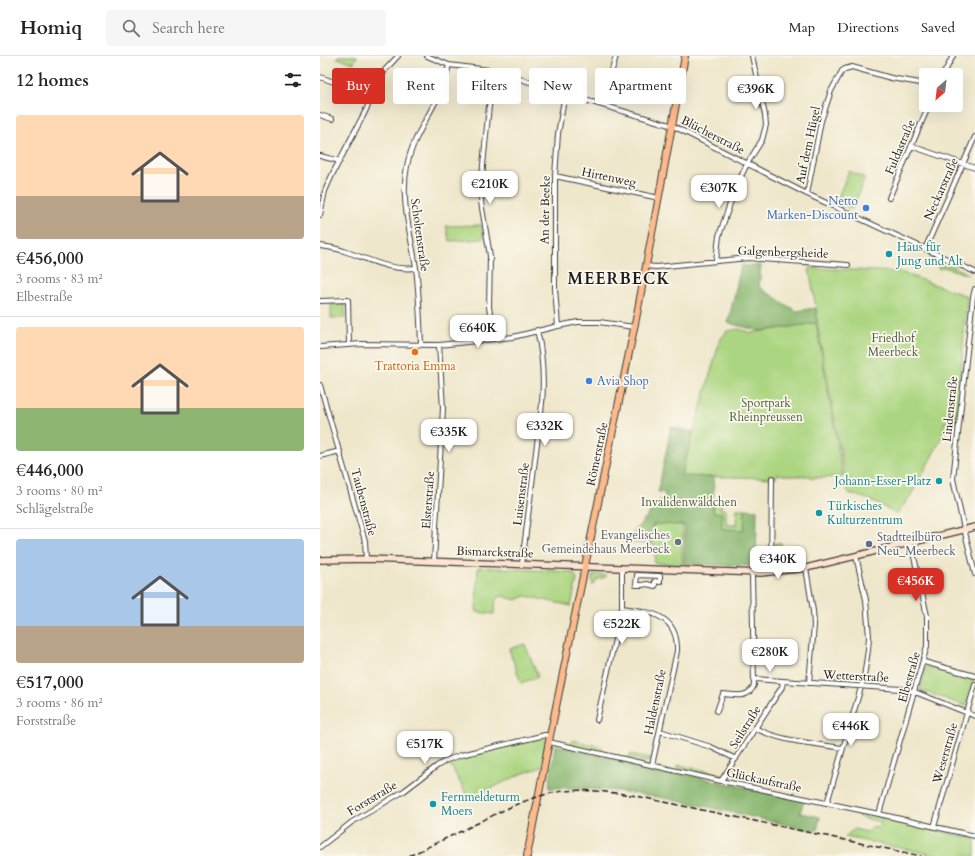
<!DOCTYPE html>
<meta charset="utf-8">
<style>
body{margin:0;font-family:Cardo,serif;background:#f6f6f6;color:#222;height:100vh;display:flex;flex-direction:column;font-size:15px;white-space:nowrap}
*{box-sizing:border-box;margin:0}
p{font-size:13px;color:#767676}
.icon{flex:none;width:22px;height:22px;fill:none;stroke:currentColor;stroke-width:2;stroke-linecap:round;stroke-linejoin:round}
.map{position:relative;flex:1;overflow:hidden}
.details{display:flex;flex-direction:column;background:#fff;width:320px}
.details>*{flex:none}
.hud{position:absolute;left:12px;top:12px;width:380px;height:36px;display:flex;gap:8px}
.needle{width:26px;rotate:208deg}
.tools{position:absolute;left:599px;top:12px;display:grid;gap:8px}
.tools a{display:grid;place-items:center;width:44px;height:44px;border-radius:4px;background:#fff;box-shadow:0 4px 16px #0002;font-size:20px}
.price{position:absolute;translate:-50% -34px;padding:0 9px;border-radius:8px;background:#fff;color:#222;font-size:13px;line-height:26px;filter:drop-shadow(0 1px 2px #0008)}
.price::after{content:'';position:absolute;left:50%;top:24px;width:12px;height:9px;margin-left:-6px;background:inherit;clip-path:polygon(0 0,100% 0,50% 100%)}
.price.current{background:#d93025;color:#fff}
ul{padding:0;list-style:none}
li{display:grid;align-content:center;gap:8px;height:212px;padding:0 16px}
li+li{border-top:1px solid #e0e0e0}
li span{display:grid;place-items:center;height:124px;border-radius:4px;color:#555}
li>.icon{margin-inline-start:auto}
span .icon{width:72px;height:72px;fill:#fffc;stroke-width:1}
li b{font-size:17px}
h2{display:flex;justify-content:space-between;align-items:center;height:48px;padding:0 16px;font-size:17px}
.tag{padding:0 14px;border-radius:4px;background:#fff;box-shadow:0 4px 16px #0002;font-size:14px;line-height:36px}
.tag.current{background:#d93025;color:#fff}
header{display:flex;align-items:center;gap:24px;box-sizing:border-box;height:56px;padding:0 20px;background:#fff;border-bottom:1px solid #e0e0e0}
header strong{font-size:19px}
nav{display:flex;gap:22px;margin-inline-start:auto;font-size:14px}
.search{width:280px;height:36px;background:#f6f6f6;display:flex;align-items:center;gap:10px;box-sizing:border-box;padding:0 14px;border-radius:4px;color:#767676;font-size:15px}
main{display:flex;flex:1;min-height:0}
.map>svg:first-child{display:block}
.green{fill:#abd580;stroke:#64784e}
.forest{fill:#88b66e;stroke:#526945}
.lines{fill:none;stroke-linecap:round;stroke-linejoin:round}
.street-casing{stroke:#3c3a36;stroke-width:6}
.secondary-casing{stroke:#3c3a36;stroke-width:8}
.primary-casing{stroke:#3c3a36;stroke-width:8}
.street{stroke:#fff;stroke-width:4}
.secondary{stroke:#fde4d1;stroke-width:5.5}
.primary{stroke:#fbbb8d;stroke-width:6}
.rail{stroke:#1c1c1c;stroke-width:1.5;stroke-dasharray:6 3;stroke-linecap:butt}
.shop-dot{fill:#3f7fe0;stroke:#fbf7ec;stroke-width:1.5}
.culture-dot{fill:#0f9aa8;stroke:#fbf7ec;stroke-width:1.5}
.food-dot{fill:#e8710a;stroke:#fbf7ec;stroke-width:1.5}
.worship-dot{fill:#6b7280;stroke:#fbf7ec;stroke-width:1.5}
.service-dot{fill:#5c6f8a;stroke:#fbf7ec;stroke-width:1.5}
.labels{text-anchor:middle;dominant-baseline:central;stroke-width:3.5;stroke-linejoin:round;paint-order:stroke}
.street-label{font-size:12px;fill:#1c1c1c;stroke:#fbf7ec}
.shop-label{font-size:12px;fill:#366cbe;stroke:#fbf7ec;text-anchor:end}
.culture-label{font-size:12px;fill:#0d838f;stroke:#fbf7ec;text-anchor:start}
.park-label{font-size:12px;fill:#4e5d3f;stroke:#fbf7ec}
.food-label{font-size:12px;fill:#c56008;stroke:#fbf7ec}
.worship-label{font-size:12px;fill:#5b616d;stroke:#fbf7ec;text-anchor:end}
.service-label{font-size:12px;fill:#4e5e75;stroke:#fbf7ec;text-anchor:start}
.district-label{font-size:16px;font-weight:bold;letter-spacing:1px;fill:#1c1c1c;stroke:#fbf7ec}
</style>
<header>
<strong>Homiq</strong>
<div class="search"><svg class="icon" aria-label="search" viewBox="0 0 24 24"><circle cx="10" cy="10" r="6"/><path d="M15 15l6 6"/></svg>Search here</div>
<nav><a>Map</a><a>Directions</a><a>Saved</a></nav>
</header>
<main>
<section class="details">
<h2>12 homes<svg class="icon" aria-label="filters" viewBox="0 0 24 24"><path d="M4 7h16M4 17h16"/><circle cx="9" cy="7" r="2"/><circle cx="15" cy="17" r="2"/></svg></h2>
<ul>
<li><span style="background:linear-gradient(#ffd9b3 65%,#b9a48a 0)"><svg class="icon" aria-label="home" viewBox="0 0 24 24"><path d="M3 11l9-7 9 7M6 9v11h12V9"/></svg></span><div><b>€456,000</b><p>3 rooms · 83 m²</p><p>Elbestraße</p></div></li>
<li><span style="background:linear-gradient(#ffd9b3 65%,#8fb573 0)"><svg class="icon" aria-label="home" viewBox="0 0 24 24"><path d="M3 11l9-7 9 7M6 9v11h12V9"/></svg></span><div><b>€446,000</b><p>3 rooms · 80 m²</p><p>Schlägelstraße</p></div></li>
<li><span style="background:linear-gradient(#a9c7e8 70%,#b9a48a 0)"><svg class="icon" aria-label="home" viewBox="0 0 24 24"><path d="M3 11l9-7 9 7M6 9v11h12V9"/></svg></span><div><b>€517,000</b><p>3 rooms · 86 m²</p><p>Forststraße</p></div></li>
</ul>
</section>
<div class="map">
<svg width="655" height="800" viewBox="0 0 655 800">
<rect width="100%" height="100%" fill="#fbf7ec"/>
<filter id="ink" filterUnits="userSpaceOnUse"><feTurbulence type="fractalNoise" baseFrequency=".025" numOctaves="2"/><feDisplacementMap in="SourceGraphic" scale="8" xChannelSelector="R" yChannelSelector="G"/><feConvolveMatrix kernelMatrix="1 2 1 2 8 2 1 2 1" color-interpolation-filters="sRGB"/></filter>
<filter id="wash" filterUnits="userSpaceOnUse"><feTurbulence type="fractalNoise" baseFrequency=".012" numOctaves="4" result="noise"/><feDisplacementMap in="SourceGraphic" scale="16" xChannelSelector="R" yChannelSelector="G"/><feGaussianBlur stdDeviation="0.9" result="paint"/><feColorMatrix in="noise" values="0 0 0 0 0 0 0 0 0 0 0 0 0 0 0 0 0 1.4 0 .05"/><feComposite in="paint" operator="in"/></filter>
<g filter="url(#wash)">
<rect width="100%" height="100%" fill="#efe7cb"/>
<path class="green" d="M18,0H37L34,7L17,2Z
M529,115L545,122L532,153L516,146Z
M161,169L164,181L162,183L132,185L129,184L126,170Z
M621,205L643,215L648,219L624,211L619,213L618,211Z
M489,212L580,216L647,240L637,367H624V378L591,439L577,458L548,443L528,437L497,267L496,252Z
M11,248L25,249V262H11Z
M496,267L523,421L491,422L490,420H471L457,418L456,422L361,420L400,284L407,275L419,273L431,277Z
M394,444H401V453L406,454V469H416L417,453H425V474L402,473L393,456Z
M333,468L363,469L362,508L334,507L336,490L332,488Z
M455,487H461L462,498L460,500L461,508L456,509L455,506Z
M158,511L250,516L255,519L257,523L251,550L206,540L196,544L182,540L176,543L174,558L156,556Z
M273,519H286V521L278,523L273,530L272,520Z
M205,588L218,621L201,627L189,593Z
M606,611L613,612L654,623L646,650L600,634Z
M225,681L226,685L222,711L201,718L149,743L129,706L142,701Z
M253,684L282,691L281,696L252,689L250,687Z
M310,698L331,702V703L330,705L327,706L309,702Z
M359,709L401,718L402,720L396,721L357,713Z
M537,756L655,783V800H620L525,781L534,773L547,776L552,771L559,772L561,766L539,761Z"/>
<path class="forest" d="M441,209L439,231L476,255L496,252L497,267L441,275L408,267L421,210Z
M351,371L373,376L361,420L394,421L393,456L402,457V473L424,474L425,453L437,454L436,510L364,508L365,469L333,468L332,488L308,486L313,477L346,437L338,436Z
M235,689L484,745L480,757L500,761L497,775C410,758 319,729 229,732Z"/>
</g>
<g filter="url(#ink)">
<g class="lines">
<defs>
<path id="street" d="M107,0L129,9L177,15L245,38L353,70L487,138L655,216
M623,19L633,0
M0,21L25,30
M282,49L296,0
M0,59L12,63
M591,90L655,112
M0,100L20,105
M235,120L339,142
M487,138L501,65L511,35L522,15L525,13L532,11L571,22L606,28
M569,142L609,49
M0,159L5,135L13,117L45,56L65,14L78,0
M0,190C8,191 16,192 24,195C49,203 69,215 96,212
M605,193L655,81
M396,205L399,180L415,133L427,108L442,84L446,69L445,59L432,0
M326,210L336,211L428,202L528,209
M655,233L653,241L633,423L643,468L655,518
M0,245L28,244L29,288
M238,270L235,233V120L238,78L245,38
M174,283L169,251L170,200L161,146L163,109L169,50L177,15
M101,288C100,263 99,237 96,212C91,178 80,145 87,110C93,79 112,57 123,30C126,23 127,16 129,9
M0,291L41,288L119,289L147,286L193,281L238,270L258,266H279L314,271
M0,329L45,485L46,503
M0,400L20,395
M114,505L123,352L119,289
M202,508L222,348C224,322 223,299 217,274
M486,512L493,555L494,569L489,627
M451,516L452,422
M317,519L340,520V526L335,525V530L327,528L322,529H316Z
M302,552C330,556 358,558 357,595L332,709
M604,606L655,620
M435,623L581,633L595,636L655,660
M397,655L403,638C415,639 429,643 434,629L432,517
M277,664L302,552V512
M435,672C462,686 493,687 522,692
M340,675L391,691L416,703
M229,686L401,725L559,758L655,780
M401,725L462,631L463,626
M507,747L544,621L548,594L549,581L546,544L536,500
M559,758L607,590V560L591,487
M614,771L655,629
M0,791L32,766L84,735L117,710L127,704L141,699L225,679L230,680"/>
<path id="secondary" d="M0,504L46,503L441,517L486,512L655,471"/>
<path id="primary" d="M207,800L230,680L317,258L365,0"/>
</defs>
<use href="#street" class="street-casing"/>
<use href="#secondary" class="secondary-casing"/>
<use href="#primary" class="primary-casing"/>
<use href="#street" class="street"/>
<use href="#secondary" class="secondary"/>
<use href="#primary" class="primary"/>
<path class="rail" d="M89,800C112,789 135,778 158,767C185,753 213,739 244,735C266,733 288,736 311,739L601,800"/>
</g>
</g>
<g class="shop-dot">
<circle cx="546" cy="152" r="4"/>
<circle cx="269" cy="325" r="4"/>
</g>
<g class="culture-dot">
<circle cx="569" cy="198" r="4"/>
<circle cx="619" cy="425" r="4"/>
<circle cx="499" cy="457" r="4"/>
<circle cx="113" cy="748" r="4"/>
</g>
<circle class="food-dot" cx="95" cy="296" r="4"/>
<circle class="worship-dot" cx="358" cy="486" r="4"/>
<circle class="service-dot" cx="549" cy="488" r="4"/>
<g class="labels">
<g class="street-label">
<text transform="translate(393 79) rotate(27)">Blücherstraße</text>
<text transform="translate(488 89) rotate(-78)">Auf dem Hügel</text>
<text transform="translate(580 91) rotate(-67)">Fuldastraße</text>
<text transform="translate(289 121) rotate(12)">Hirtenweg</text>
<text transform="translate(621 133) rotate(-66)">Neckarstraße</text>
<text transform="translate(225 154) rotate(-89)">An der Beeke</text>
<text transform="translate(100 179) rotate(82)">Scholtenstraße</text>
<text transform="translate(463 196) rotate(2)">Galgenbergsheide</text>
<text transform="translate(630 353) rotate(-84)">Lindenstraße</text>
<text transform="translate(277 398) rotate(-78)">Römerstraße</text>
<text transform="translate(201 438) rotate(-83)">Luisenstraße</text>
<text transform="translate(108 444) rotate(-86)">Elsterstraße</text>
<text transform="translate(44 446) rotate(75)">Taubenstraße</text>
<text transform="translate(175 496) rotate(2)">Bismarckstraße</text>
<text transform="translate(536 620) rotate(3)">Wetterstraße</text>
<text transform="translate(589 621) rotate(-74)">Elbestraße</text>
<text transform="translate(335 646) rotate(-78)">Haldenstraße</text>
<text transform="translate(425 671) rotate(-58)">Seilstraße</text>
<text transform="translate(625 697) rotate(-74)">Weserstraße</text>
<text transform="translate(444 724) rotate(12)">Glückaufstraße</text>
<text transform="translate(52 742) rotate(-31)">Forststraße</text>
</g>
<g class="shop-label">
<text x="538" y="145">Netto<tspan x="538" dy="14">Marken-Discount</tspan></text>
<text x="277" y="325" text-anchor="start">Avia Shop</text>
</g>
<g class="culture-label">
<text x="577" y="191">Haus für<tspan x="577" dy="14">Jung und Alt</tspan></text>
<text x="611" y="425" text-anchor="end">Johann-Esser-Platz</text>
<text x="507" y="450">Türkisches<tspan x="507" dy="14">Kulturzentrum</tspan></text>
<text x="121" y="741">Fernmeldeturm<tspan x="121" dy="14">Moers</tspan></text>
</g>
<g class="park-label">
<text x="573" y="282">Friedhof<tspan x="573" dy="14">Meerbeck</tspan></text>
<text x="446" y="347">Sportpark<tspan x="446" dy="14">Rheinpreussen</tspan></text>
<text x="369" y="446">Invalidenwäldchen</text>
</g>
<g class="food-label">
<text x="95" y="310">Trattoria Emma</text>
</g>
<g class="worship-label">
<text x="350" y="479">Evangelisches<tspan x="350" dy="14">Gemeindehaus Meerbeck</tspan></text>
</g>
<g class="service-label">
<text x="557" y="481">Stadtteilbüro<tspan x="557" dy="14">Neu_Meerbeck</tspan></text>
</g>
<g class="district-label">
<text x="299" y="223">MEERBECK</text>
</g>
</g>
</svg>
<div class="tools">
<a><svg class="needle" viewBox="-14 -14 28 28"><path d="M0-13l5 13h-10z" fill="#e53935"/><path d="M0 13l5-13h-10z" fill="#767676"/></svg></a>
</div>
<b class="price" style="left:436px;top:54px">€396K</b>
<b class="price" style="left:170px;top:149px">€210K</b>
<b class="price" style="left:399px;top:153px">€307K</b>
<b class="price" style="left:158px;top:293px">€640K</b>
<b class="price" style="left:225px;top:391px">€332K</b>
<b class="price" style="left:129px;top:397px">€335K</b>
<b class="price" style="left:458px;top:524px">€340K</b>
<b class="price current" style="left:596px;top:546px">€456K</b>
<b class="price" style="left:302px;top:589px">€522K</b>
<b class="price" style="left:450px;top:617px">€280K</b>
<b class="price" style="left:531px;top:691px">€446K</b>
<b class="price" style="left:105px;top:709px">€517K</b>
<div class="hud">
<a class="tag current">Buy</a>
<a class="tag">Rent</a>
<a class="tag">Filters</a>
<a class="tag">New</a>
<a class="tag">Apartment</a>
</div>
</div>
</main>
